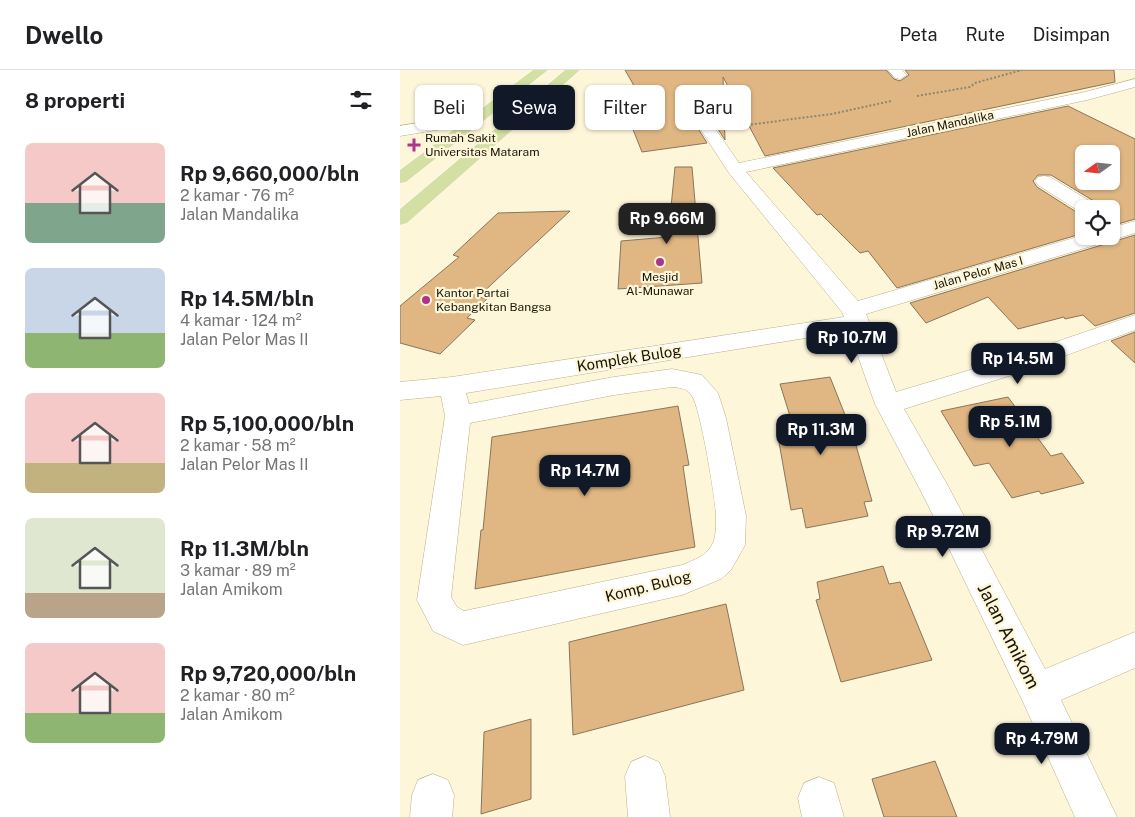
<!DOCTYPE html>
<html lang="id">
<meta charset="utf-8">
<style>
body{margin:0;font-family:"Public Sans",sans-serif;background:#f6f6f6;color:#202124;height:100vh;display:flex;flex-direction:column;font-size:19px;white-space:nowrap}
*{box-sizing:border-box;margin:0}
p{font-size:16px;color:#757577}
.icon{flex:none;width:28px;height:28px;fill:none;stroke:currentColor;stroke-width:2;stroke-linecap:round;stroke-linejoin:round}
.map{position:relative;flex:1;overflow:hidden}
.sheet{display:flex;flex-direction:column;background:#fff;width:400px}
.sheet>*{flex:none}
.top-card{position:absolute;left:15px;top:15px;width:475px;height:45px;display:flex;gap:10px}
.needle{width:32px;rotate:255deg}
.buttons{position:absolute;left:675px;top:75px;display:grid;gap:10px}
.buttons a{display:grid;place-items:center;width:45px;height:45px;border-radius:8px;background:#fff;box-shadow:0 1px 4px #0004;font-size:25px}
.price{position:absolute;translate:-50% -42px;padding:0 11px;border-radius:10px;background:#111827;color:#fff;font-size:16px;line-height:32px;filter:drop-shadow(0 1px 2px #0008)}
.price::after{content:'';position:absolute;left:50%;top:30px;width:15px;height:11px;margin-left:-8px;background:inherit;clip-path:polygon(0 0,100% 0,50% 100%)}
.price.on{background:#222;color:#fff}
ul{padding:0;list-style:none}
li{display:flex;align-items:center;gap:15px;height:125px;padding:0 25px}
li span{display:grid;place-items:center;flex:none;width:140px;height:100px;border-radius:8px;color:#555}
li>.icon{margin-inline-start:auto}
span .icon{width:60px;height:60px;fill:#fffc;stroke-width:1}
li b{font-size:21px}
h2{display:flex;justify-content:space-between;align-items:center;height:60px;padding:0 25px;font-size:21px}
.tag{padding:0 18px;border-radius:8px;background:#fff;box-shadow:0 1px 4px #0004;font-size:18px;line-height:45px}
.tag.on{background:#111827;color:#fff}
header{display:flex;align-items:center;gap:30px;box-sizing:border-box;height:70px;padding:0 25px;background:#fff;border-bottom:1px solid #e0e0e0}
header strong{font-size:24px}
nav{display:flex;gap:28px;margin-inline-start:auto;font-size:18px}
main{display:flex;flex:1;min-height:0}
.map>svg:first-child{display:block}
.building{fill:#e0b783;stroke:#8b7559;fill-rule:evenodd}
.lines{fill:none;stroke-linecap:round;stroke-linejoin:round}
.minor-casing{stroke:#b9af8d;stroke-width:1}
.major-casing{stroke:#fff;stroke-width:1}
.path{stroke:#8b8671;stroke-width:2;stroke-dasharray:2 2;stroke-linecap:butt}
.minor{fill:#fff;fill-rule:evenodd}
.major{fill:#d4dfa3;fill-rule:evenodd}
.poi-dot{fill:#ac348b;stroke:#fef6d9;stroke-width:2}
.labels{text-anchor:middle;dominant-baseline:central;stroke-width:4.5;stroke-linejoin:round;paint-order:stroke}
.far-street-label{font-size:12px;fill:#181508;stroke:#fef6d9}
.far-poi-label{font-size:12px;fill:#181508;stroke:#fef6d9;text-anchor:start}
.street-label{font-size:15px;fill:#181508;stroke:#fef6d9}
.near-street-label{font-size:18px;fill:#181508;stroke:#fef6d9}
</style>
<header>
<strong>Dwello</strong>
<nav><a>Peta</a><a>Rute</a><a>Disimpan</a></nav>
</header>
<main>
<section class="sheet">
<h2>8 properti<svg class="icon" aria-label="filters" viewBox="0 0 24 24"><path d="M4 7h16M4 17h16"/><circle cx="9" cy="7" r="2"/><circle cx="15" cy="17" r="2"/></svg></h2>
<ul>
<li><span style="background:linear-gradient(#f6c9c9 60%,#7fa58c 0)"><svg class="icon" aria-label="home" viewBox="0 0 24 24"><path d="M3 11l9-7 9 7M6 9v11h12V9"/></svg></span><div><b>Rp 9,660,000/bln</b><p>2 kamar · 76 m²</p><p>Jalan Mandalika</p></div></li>
<li><span style="background:linear-gradient(#c9d6e8 65%,#8fb573 0)"><svg class="icon" aria-label="home" viewBox="0 0 24 24"><path d="M3 11l9-7 9 7M6 9v11h12V9"/></svg></span><div><b>Rp 14.5M/bln</b><p>4 kamar · 124 m²</p><p>Jalan Pelor Mas II</p></div></li>
<li><span style="background:linear-gradient(#f6c9c9 70%,#c2b280 0)"><svg class="icon" aria-label="home" viewBox="0 0 24 24"><path d="M3 11l9-7 9 7M6 9v11h12V9"/></svg></span><div><b>Rp 5,100,000/bln</b><p>2 kamar · 58 m²</p><p>Jalan Pelor Mas II</p></div></li>
<li><span style="background:linear-gradient(#dfe7d0 75%,#b9a48a 0)"><svg class="icon" aria-label="home" viewBox="0 0 24 24"><path d="M3 11l9-7 9 7M6 9v11h12V9"/></svg></span><div><b>Rp 11.3M/bln</b><p>3 kamar · 89 m²</p><p>Jalan Amikom</p></div></li>
<li><span style="background:linear-gradient(#f6c9c9 70%,#8fb573 0)"><svg class="icon" aria-label="home" viewBox="0 0 24 24"><path d="M3 11l9-7 9 7M6 9v11h12V9"/></svg></span><div><b>Rp 9,720,000/bln</b><p>2 kamar · 80 m²</p><p>Jalan Amikom</p></div></li>
</ul>
</section>
<div class="map">
<svg width="735" height="747" viewBox="0 0 735 747">
<rect width="100%" height="100%" fill="#fef6d9"/>
<path class="building" d="M225,0H486L494,9L500,11L509,5L505,0H714L715,12L365,86L323,7L325,70L316,56L304,55L299,60L307,73L242,82L226,42L248,40Z
M668,36L735,69V149L711,156V139H700L697,133L651,105H638L633,111L637,117L681,145L684,144V163L497,218L468,181L460,183L421,144L417,145L373,98ZM684,84H711V111H684Z
M275,97H292L302,213L218,219L221,171L268,167Z
M170,141L78,227L87,229L67,248L75,250L40,284L0,273V236L59,187L53,185L98,143Z
M735,165V243L695,256L683,245L665,249L664,247L618,259L588,227L526,253L510,233Z
M735,262V293L711,271Z
M430,307L453,365L472,431L464,432L468,446L406,458L402,438L391,440L377,361L394,359L380,314Z
M608,327L651,386L662,383L684,413L641,424L639,421L612,428L589,393L574,396L541,341Z
M278,336L289,395L283,396L295,477L75,519L81,460H83L92,367Z
M483,496L489,514L500,512L532,590L441,612L416,530L420,529L417,512Z
M326,534L344,620L173,665L169,572Z
M131,649V729L81,744L84,662Z
M535,691L557,747H484L472,709Z"/>
<g class="lines">
<defs>
<path id="minor" d="M488,0H502L507,5L500,9L495,8Z
M735,9V17L687,30L346,102L458,231L684,165L711,166V158L735,151V163L466,244L496,322L597,292L735,245V260L615,304L504,339L548,416L645,599L735,562V598L661,630L717,747H675L624,634L526,431L475,334L449,261L66,323L69,334L214,307L272,299L302,305L318,323L326,348L346,446L345,475L331,500L321,509L282,525L63,575L33,561L17,530L45,346L41,326L0,330V312L52,307L444,247L442,242L329,103L301,60L304,57H314L339,93L685,22ZM272,317C281,318 287,318 292,326C300,336 316,431 316,447C316,454 316,467 313,473C307,486 294,490 282,495L64,541L57,537L51,527L70,353L214,325Z
M54,47L75,52L78,55L75,58L70,60L54,57L0,66V56Z
M644,106L650,107L696,135L698,139H684L682,143L638,115L635,111L638,107Z
M245,686L259,692L265,706L270,747H228L225,706L231,692Z
M33,704L48,710L54,725L52,747H10L12,725L18,710Z
M419,707L434,713L444,747H402L398,728L404,713Z"/>
<path id="major" d="M133,0H148L6,112L0,113V100Z
M165,0H180L7,153L0,155V139Z"/>
</defs>
<use href="#minor" class="minor-casing"/>
<use href="#major" class="major-casing"/>
<path class="path" d="M517,26L570,17L575,13L622,0
M339,56L432,44L491,31"/>
<use href="#minor" class="minor"/>
<use href="#major" class="major"/>
</g>
<g class="poi-dot">
<path d="M11.5 67.5h5v5h5v5h-5v5h-5v-5h-5v-5h5z"/>
<circle cx="260" cy="192" r="5"/>
<circle cx="26" cy="230" r="5"/>
</g>
<g class="labels">
<g class="far-street-label">
<text transform="translate(550 54) rotate(-12)">Jalan Mandalika</text>
<text transform="translate(578 203) rotate(-16)">Jalan Pelor Mas I</text>
</g>
<g class="far-poi-label">
<text x="25" y="68">Rumah Sakit<tspan x="25" dy="14">Universitas Mataram</tspan></text>
<text x="260" y="207" text-anchor="middle">Mesjid<tspan x="260" dy="14">Al-Munawar</tspan></text>
<text x="36" y="223">Kantor Partai<tspan x="36" dy="14">Kebangkitan Bangsa</tspan></text>
</g>
<g class="street-label">
<text transform="translate(229 288) rotate(-9)">Komplek Bulog</text>
<text transform="translate(248 516) rotate(-14)">Komp. Bulog</text>
</g>
<g class="near-street-label">
<text transform="translate(609 566) rotate(63)">Jalan Amikom</text>
</g>
</g>
</svg>
<div class="buttons">
<a><svg class="needle" viewBox="-14 -14 28 28"><path d="M0-13l5 13h-10z" fill="#e53935"/><path d="M0 13l5-13h-10z" fill="#757577"/></svg></a>
<a><svg class="icon" aria-label="locate" viewBox="0 0 24 24"><circle cx="12" cy="12" r="6"/><path d="M12 2v4M12 18v4M2 12h4M18 12h4"/></svg></a>
</div>
<b class="price on" style="left:267px;top:175px">Rp 9.66M</b>
<b class="price" style="left:452px;top:294px">Rp 10.7M</b>
<b class="price" style="left:618px;top:315px">Rp 14.5M</b>
<b class="price" style="left:610px;top:378px">Rp 5.1M</b>
<b class="price" style="left:421px;top:386px">Rp 11.3M</b>
<b class="price" style="left:185px;top:427px">Rp 14.7M</b>
<b class="price" style="left:543px;top:488px">Rp 9.72M</b>
<b class="price" style="left:642px;top:695px">Rp 4.79M</b>
<div class="top-card">
<a class="tag">Beli</a>
<a class="tag on">Sewa</a>
<a class="tag">Filter</a>
<a class="tag">Baru</a>
</div>
</div>
</main>
